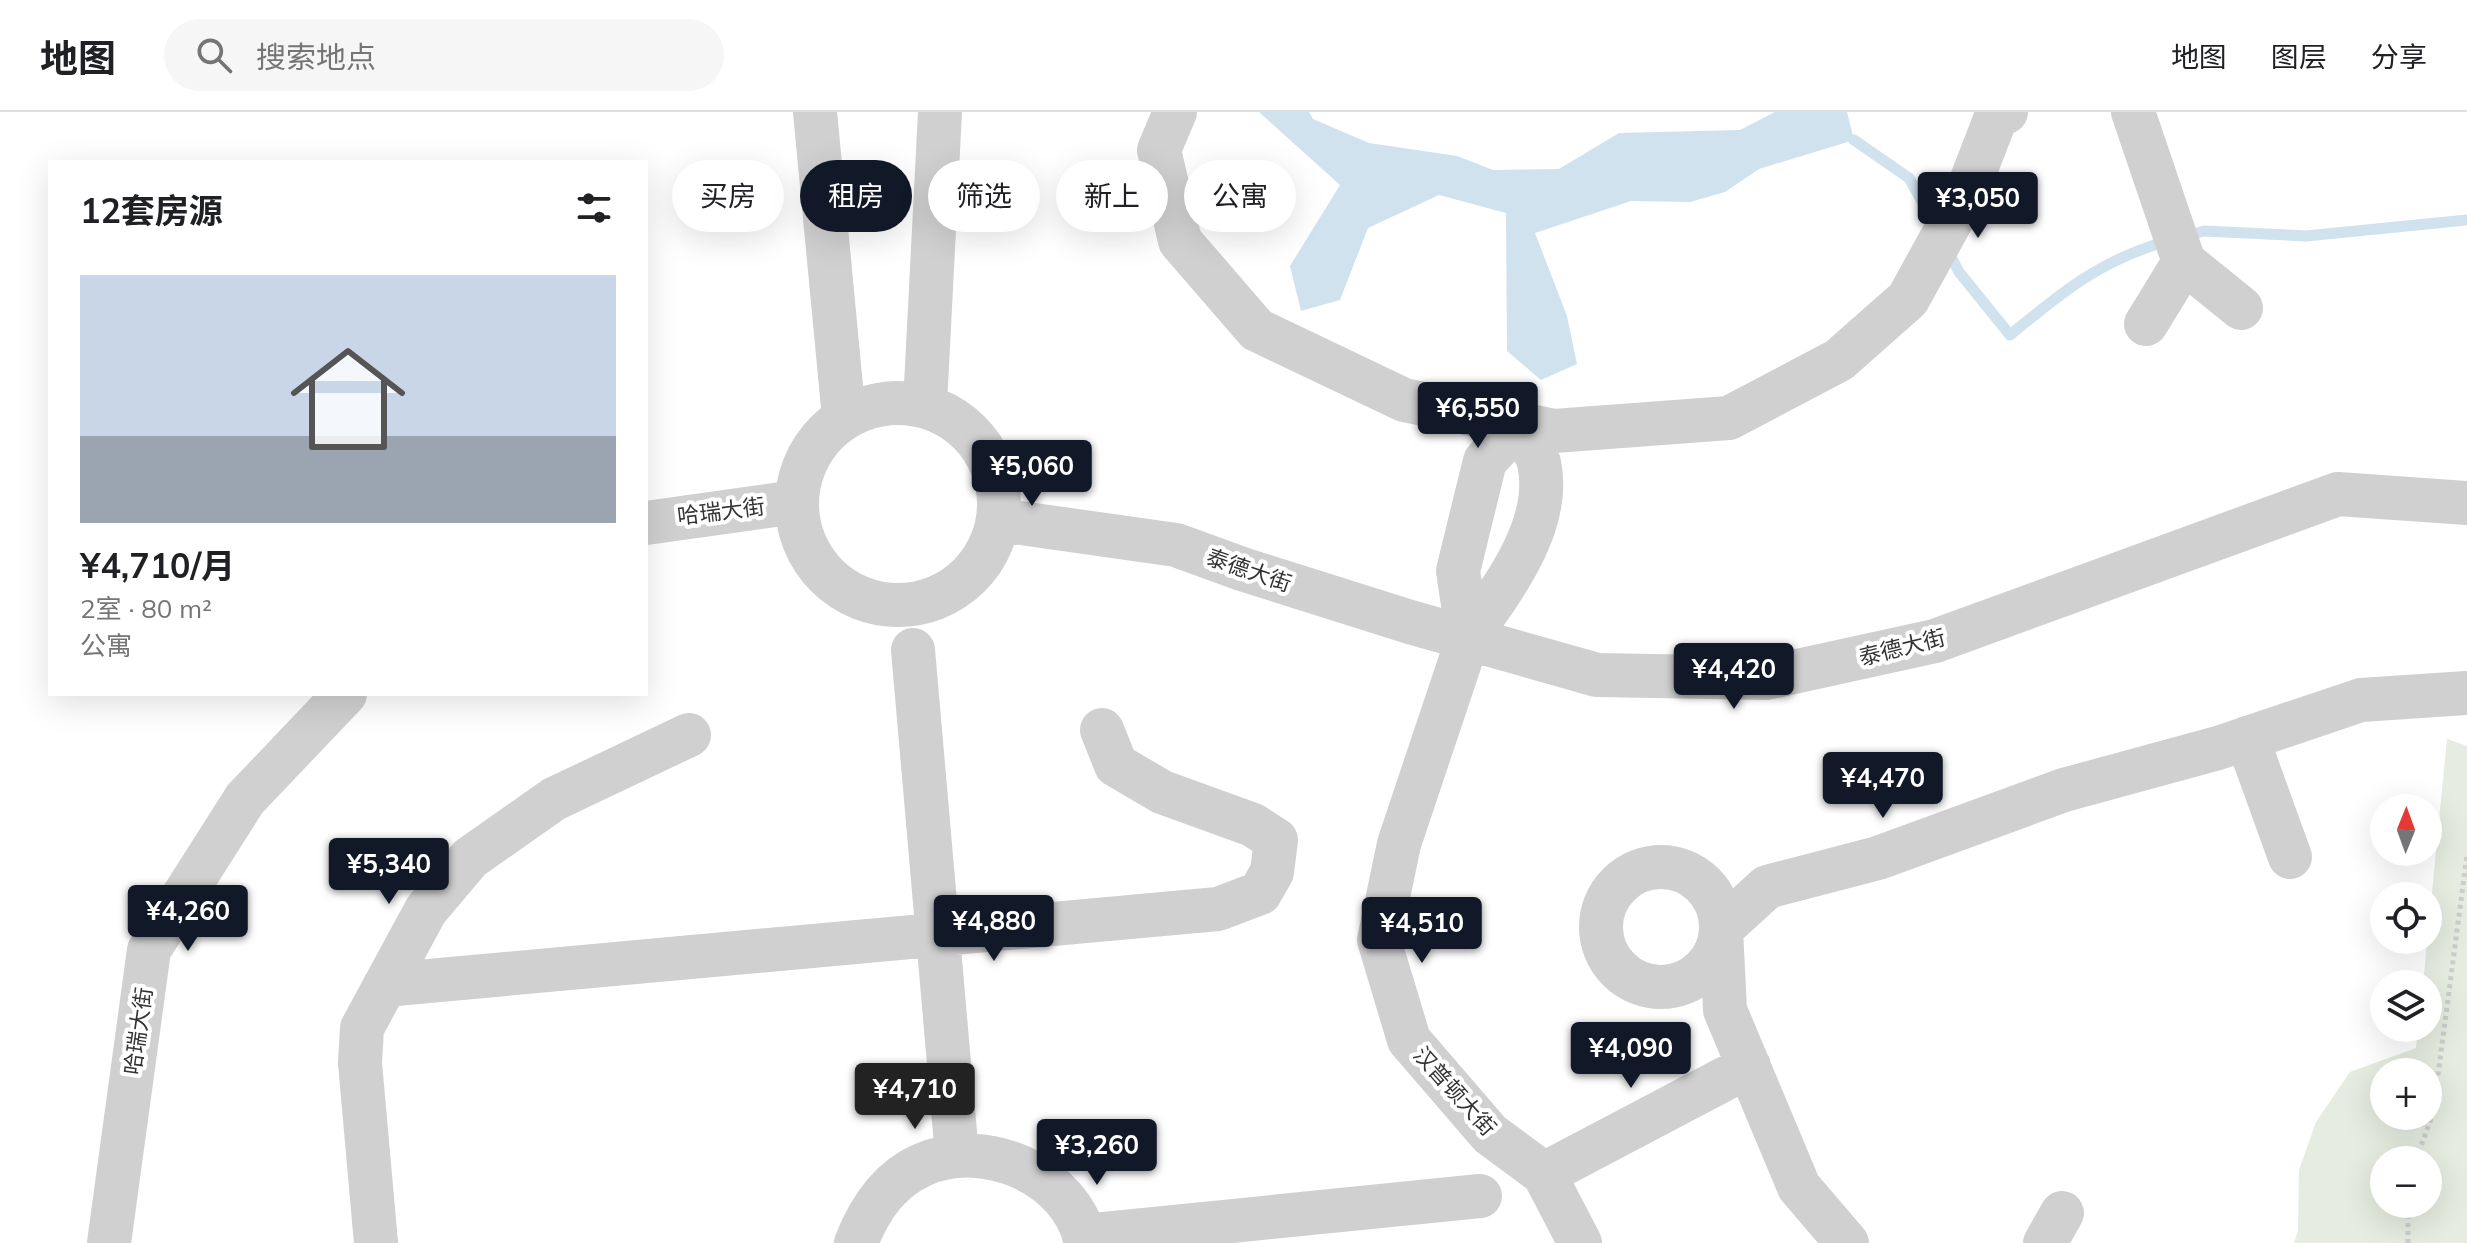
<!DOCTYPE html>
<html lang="zh">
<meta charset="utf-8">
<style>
body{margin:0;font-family:Mulish,"Noto Sans SC",sans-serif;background:#f6f6f6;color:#202124;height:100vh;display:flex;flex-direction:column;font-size:30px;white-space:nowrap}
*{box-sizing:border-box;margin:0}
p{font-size:26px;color:#757577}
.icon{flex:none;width:44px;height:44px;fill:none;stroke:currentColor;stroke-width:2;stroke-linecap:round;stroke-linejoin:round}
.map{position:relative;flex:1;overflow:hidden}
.details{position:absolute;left:48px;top:48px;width:600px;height:536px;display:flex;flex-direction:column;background:#fff;border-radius:0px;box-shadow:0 8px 32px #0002}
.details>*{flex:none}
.hud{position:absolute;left:672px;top:48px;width:760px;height:72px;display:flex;gap:16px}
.needle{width:52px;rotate:1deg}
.buttons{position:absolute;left:2370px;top:682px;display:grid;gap:16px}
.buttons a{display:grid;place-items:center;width:72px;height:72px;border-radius:50%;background:#fff;box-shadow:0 8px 32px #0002;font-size:40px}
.price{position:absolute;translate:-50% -68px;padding:0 18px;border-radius:8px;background:#111827;color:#fff;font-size:26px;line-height:52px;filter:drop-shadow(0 2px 4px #0008)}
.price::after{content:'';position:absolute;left:50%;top:48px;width:24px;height:18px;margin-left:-12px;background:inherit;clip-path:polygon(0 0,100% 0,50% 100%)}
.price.selected{background:#222;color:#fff}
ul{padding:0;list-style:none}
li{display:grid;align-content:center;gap:16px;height:424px;padding:0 32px}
li span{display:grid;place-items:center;height:248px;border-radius:0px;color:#555}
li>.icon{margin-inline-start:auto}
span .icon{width:144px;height:144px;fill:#fffc;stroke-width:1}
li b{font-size:34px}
h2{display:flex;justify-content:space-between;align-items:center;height:96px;padding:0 32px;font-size:34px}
.chip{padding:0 28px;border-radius:36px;background:#fff;box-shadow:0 8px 32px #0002;font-size:28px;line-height:72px}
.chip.selected{background:#111827;color:#fff}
header{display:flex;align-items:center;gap:48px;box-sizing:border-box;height:112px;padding:0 40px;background:#fff;border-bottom:2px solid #e0e0e0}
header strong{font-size:38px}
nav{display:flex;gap:44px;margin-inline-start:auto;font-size:28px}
.search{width:560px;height:72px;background:#f6f6f6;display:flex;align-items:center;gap:20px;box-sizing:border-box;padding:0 28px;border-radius:44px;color:#757577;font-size:30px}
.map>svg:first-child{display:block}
.green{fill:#e6ecdf;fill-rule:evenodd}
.water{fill:#cfe2ee}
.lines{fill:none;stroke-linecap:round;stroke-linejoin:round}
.stream{stroke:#cfe2ee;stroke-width:11}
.path{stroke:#cdcdcd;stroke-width:5;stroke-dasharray:4 4;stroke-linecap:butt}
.minor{stroke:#d0d0d0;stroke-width:44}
.labels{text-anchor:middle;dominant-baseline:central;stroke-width:8;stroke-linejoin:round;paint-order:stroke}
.street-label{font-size:22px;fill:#333;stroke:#fff}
</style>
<header>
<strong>地图</strong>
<div class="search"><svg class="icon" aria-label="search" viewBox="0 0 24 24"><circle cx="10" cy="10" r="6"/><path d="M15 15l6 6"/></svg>搜索地点</div>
<nav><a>地图</a><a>图层</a><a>分享</a></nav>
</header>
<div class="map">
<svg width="2467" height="1131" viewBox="0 0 2467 1131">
<rect width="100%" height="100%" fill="#fff"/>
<path class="green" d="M2447,627L2467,634V1131H2294L2298,1119L2299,1058L2316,1010L2350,960L2416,936L2418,916H2428V872H2423ZM2384,960H2428V1004H2384ZM2384,1048H2428V1092H2384Z"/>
<path class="water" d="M1259,0H1309L1313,7L1369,31L1457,44L1493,58L1559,57L1619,21L1740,18L1775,0H1847L1854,28L1759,57L1725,80L1690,90L1631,89L1535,121L1567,204L1577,252L1541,268L1507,239L1506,101L1439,83L1368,116L1340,188L1301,199L1290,154L1340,73Z"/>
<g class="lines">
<path class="stream" d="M1854,28L1909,66L1935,113
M2185,124L2204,119L2306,124L2467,108
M1948,139L1959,160L2010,223C2062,180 2102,147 2168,129"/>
<path class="path" d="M2416,1048L2433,1001L2467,743
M2408,1131V1092"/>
<path class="minor" d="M815,0L844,306
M1175,0L1159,38L1180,129L1257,218L1404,288L1554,319L1729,306L1839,248L1908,187L1967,80L1996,5L2006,0
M2133,0L2184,150
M2146,212L2184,150L2241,196
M797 392a101 101 0 1 1 202 0a101 101 0 1 1-202 0Z
M925,293L940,0
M1519,312C1525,323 1536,338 1539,351C1553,413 1501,479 1468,526L1458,459L1485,349Z
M999,408L1176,433L1242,457L1410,510L1597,563L1766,566L1935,529L2338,382L2467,391
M646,411L796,390
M1468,526L1399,732L1379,828L1409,928L1490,1022L1544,1062L1580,1131
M913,538L957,1043
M2247,626L2290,745
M1601 815a60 60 0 1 1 120 0a60 60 0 1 1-120 0Z
M385,873L1218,797L1260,781L1272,760L1276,728L1253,713L1162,680L1116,653L1102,618
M1544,1062L1749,954
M1084,1124L1480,1084
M109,1131L149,838L245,687L345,582
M376,1131L360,951L362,916L426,798L470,746L554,687L689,623
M856,1131C869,1098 888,1068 922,1053C984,1025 1072,1062 1086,1131
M1847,1131L1799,1075L1725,898L1721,817L1767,775L1878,746L2064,678L2218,636L2361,588L2467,581
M2045,1131L2062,1101"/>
</g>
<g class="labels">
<g class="street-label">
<text transform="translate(721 399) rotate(-7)">哈瑞大街</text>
<text transform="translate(1249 458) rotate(19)">泰德大街</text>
<text transform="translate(1902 535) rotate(-14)">泰德大街</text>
<text transform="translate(138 919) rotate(-82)">哈瑞大街</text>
<text transform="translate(1455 979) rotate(48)">汉普顿大街</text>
</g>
</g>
</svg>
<div class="buttons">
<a><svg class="needle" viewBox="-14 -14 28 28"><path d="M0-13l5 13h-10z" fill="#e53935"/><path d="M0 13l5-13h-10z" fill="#757577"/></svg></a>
<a><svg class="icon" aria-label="locate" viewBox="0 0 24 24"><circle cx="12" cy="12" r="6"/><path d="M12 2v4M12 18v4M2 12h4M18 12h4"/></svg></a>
<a><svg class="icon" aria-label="layers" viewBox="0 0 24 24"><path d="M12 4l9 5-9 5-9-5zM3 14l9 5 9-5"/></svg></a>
<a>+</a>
<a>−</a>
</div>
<b class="price" style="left:1978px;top:128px">¥3,050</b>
<b class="price" style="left:1478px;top:338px">¥6,550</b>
<b class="price" style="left:1032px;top:396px">¥5,060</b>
<b class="price" style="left:1734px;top:599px">¥4,420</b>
<b class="price" style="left:1883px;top:708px">¥4,470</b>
<b class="price" style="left:389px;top:794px">¥5,340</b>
<b class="price" style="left:188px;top:841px">¥4,260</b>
<b class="price" style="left:994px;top:851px">¥4,880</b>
<b class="price" style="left:1422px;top:853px">¥4,510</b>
<b class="price" style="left:1631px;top:978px">¥4,090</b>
<b class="price selected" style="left:915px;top:1019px">¥4,710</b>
<b class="price" style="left:1097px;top:1075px">¥3,260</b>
<div class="hud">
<a class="chip">买房</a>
<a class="chip selected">租房</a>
<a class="chip">筛选</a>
<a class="chip">新上</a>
<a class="chip">公寓</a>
</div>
<section class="details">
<h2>12套房源<svg class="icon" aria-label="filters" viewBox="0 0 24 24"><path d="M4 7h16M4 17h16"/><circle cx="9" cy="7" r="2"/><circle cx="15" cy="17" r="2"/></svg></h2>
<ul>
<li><span style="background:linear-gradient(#c9d6e8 65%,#9aa5b1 0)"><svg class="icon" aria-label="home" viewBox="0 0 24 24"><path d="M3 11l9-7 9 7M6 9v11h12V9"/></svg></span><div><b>¥4,710/月</b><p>2室 · 80 m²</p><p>公寓</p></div></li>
</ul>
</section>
</div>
